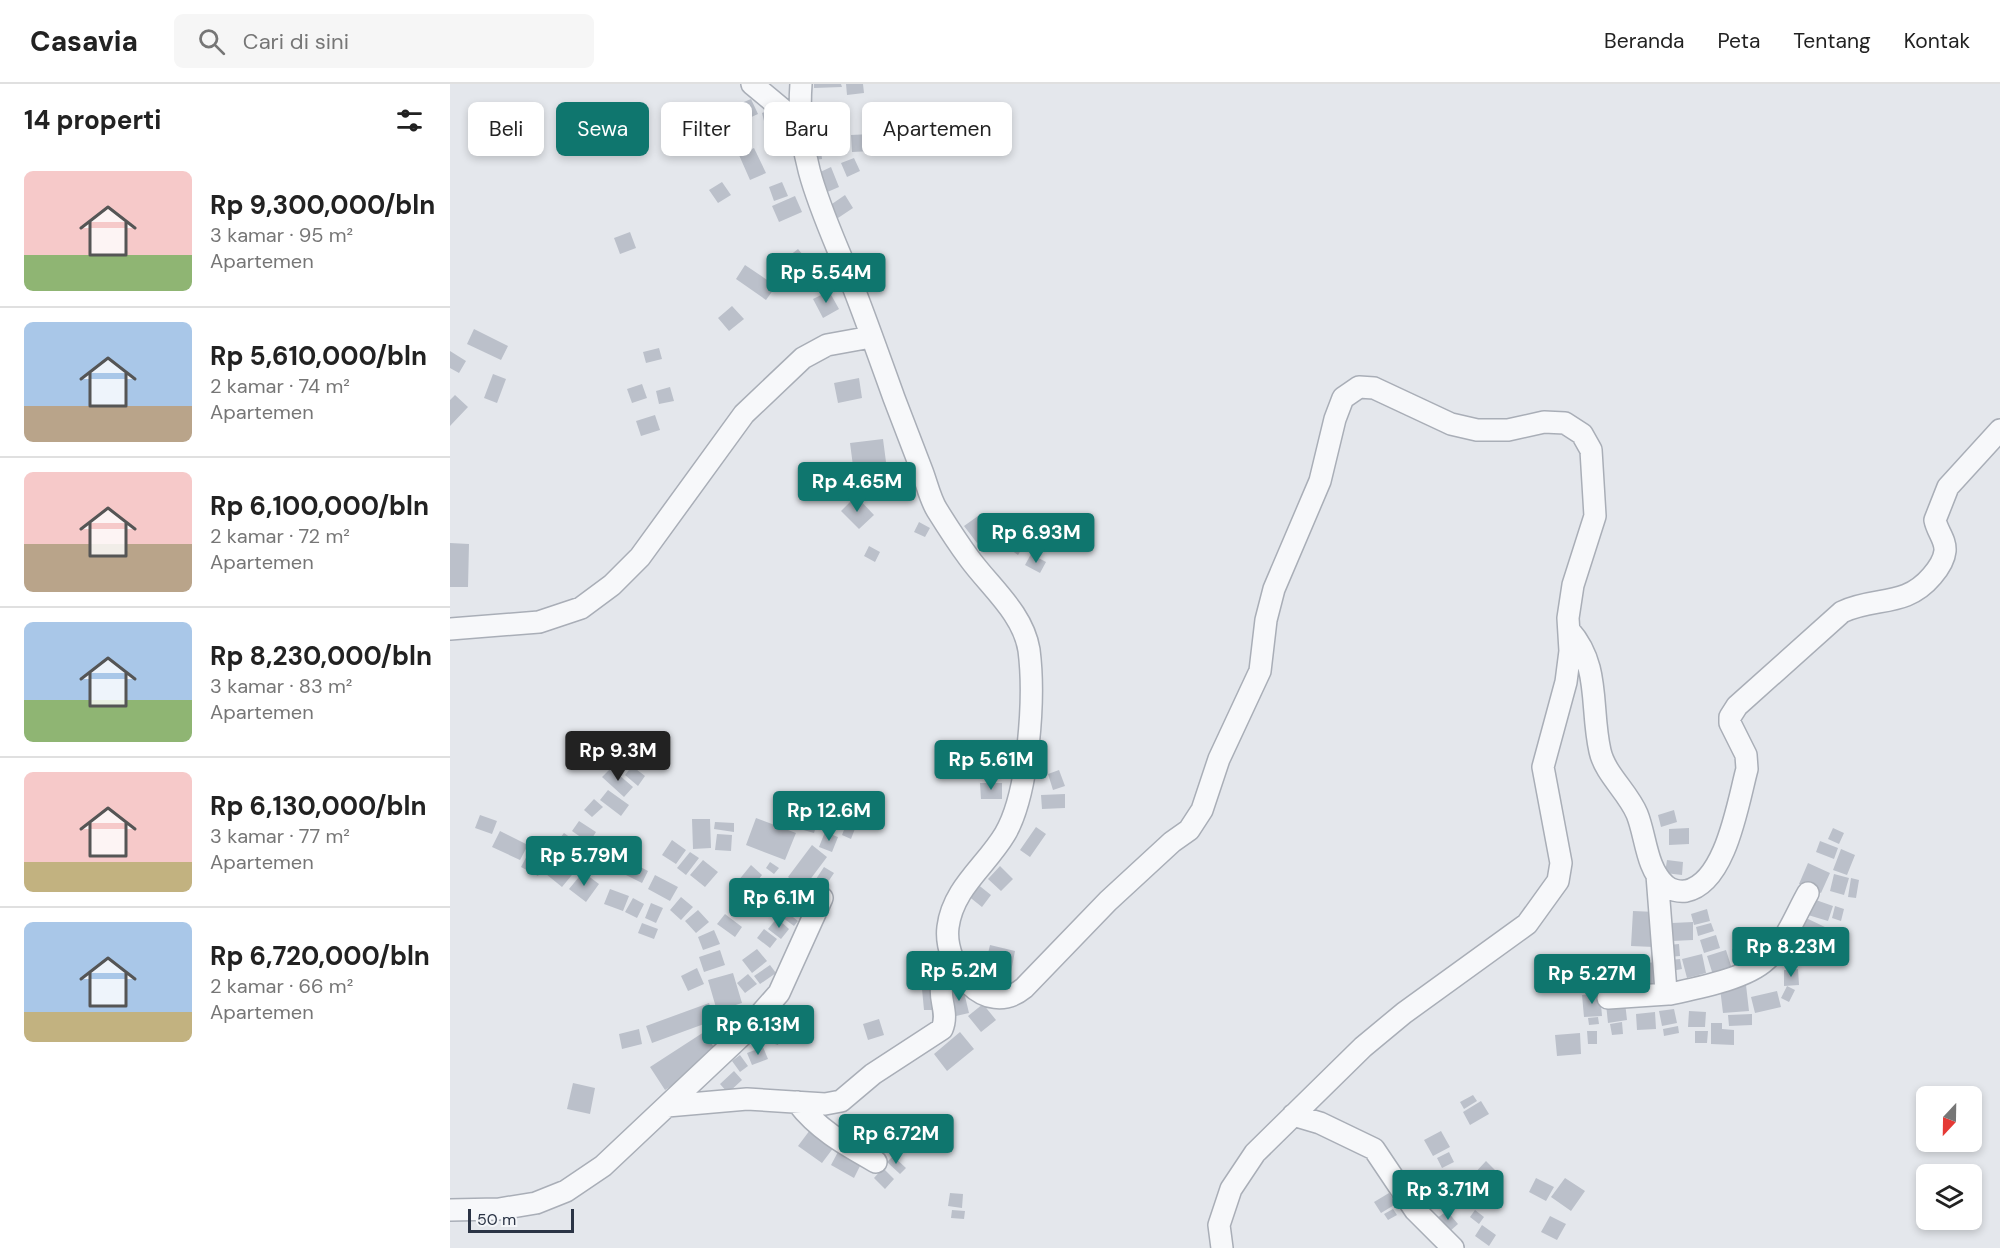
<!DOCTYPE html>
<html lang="id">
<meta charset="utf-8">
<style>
body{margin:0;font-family:"DM Sans",sans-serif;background:#f6f6f6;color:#222;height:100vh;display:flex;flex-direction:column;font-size:22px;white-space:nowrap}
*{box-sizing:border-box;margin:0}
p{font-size:20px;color:#767676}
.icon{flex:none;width:33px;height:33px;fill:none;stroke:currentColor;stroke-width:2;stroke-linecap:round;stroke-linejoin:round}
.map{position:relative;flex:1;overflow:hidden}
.side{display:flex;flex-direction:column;background:#fff;width:450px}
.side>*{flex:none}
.top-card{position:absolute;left:18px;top:18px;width:570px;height:54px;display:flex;gap:12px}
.needle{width:39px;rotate:202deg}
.fabs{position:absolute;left:1466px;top:1002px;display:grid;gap:12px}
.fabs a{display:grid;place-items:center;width:66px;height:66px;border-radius:9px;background:#fff;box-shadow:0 3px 9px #0003;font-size:30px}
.scale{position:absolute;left:18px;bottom:15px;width:106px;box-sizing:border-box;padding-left:6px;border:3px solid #2b3445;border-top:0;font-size:16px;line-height:21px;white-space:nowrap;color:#2b3445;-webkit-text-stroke:4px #f4f6f9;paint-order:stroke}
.price{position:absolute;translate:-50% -51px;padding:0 14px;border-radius:6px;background:#0f766e;color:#fff;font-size:20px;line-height:39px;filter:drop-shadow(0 2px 3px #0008)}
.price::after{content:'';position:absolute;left:50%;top:36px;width:18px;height:14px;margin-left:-9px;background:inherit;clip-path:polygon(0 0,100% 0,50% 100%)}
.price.selected{background:#222;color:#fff}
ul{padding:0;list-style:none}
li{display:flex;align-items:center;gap:18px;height:150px;padding:0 24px}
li+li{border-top:2px solid #e0e0e0}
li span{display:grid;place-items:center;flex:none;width:168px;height:120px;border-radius:9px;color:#555}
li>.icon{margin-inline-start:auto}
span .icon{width:72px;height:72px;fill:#fffc;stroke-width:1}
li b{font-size:26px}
h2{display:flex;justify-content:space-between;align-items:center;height:72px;padding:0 24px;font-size:26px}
.pill{padding:0 21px;border-radius:9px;background:#fff;box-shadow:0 3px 9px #0003;font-size:21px;line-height:54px}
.pill.selected{background:#0f766e;color:#fff}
header{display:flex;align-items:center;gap:36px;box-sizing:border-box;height:84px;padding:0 30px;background:#fff;border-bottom:2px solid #e0e0e0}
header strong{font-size:28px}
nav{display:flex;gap:33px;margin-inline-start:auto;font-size:21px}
.search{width:420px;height:54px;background:#f6f6f6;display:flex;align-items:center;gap:15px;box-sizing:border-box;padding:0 21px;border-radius:9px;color:#767676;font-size:22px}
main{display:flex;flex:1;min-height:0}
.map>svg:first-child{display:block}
.building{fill:#bbc0ca}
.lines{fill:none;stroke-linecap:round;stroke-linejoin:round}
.minor-casing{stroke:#a9aeb7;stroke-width:24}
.minor{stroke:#f7f8fa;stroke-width:21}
</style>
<header>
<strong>Casavia</strong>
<div class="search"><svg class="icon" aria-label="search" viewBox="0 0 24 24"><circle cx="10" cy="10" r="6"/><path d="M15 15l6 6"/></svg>Cari di sini</div>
<nav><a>Beranda</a><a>Peta</a><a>Tentang</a><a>Kontak</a></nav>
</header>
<main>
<section class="side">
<h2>14 properti<svg class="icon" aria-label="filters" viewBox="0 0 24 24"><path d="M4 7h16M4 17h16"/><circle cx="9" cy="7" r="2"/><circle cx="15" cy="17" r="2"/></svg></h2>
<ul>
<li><span style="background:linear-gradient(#f6c9c9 70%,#8fb573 0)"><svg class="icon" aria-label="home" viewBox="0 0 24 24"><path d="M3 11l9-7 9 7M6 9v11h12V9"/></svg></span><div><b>Rp 9,300,000/bln</b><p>3 kamar · 95 m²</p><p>Apartemen</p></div></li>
<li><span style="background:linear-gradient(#a9c7e8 70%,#b9a48a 0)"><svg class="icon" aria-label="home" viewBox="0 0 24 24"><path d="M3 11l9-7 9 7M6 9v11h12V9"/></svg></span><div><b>Rp 5,610,000/bln</b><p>2 kamar · 74 m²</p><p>Apartemen</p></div></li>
<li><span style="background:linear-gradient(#f6c9c9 60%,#b9a48a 0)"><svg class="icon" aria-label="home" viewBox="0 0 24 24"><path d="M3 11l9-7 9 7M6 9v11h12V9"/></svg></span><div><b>Rp 6,100,000/bln</b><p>2 kamar · 72 m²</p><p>Apartemen</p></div></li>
<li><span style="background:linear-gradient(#a9c7e8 65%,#8fb573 0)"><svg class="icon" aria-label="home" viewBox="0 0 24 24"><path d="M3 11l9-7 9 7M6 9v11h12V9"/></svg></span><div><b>Rp 8,230,000/bln</b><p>3 kamar · 83 m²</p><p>Apartemen</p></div></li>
<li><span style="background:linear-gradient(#f6c9c9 75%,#c2b280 0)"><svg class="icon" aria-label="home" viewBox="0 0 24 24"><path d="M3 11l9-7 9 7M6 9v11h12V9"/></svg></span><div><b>Rp 6,130,000/bln</b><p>3 kamar · 77 m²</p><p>Apartemen</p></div></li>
<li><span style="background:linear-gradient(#a9c7e8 75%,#c2b280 0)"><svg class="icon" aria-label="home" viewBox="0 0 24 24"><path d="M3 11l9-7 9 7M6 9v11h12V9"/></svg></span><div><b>Rp 6,720,000/bln</b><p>2 kamar · 66 m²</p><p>Apartemen</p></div></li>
</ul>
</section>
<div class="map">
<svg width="1550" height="1164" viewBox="0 0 1550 1164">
<rect width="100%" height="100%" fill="#e4e7ec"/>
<path class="building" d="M364,0H391L392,3L364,4Z
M396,0H413L414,9L397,11Z
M301,15L308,30L297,35L289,20Z
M362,23L396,24L395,48L362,47Z
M320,26L325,42L316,45L312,29Z
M257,37L263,60L250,64L244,40Z
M291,41L298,57L289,60L282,45Z
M421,50L422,67L402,68L401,51Z
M304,64L316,89L300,96L289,71Z
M371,66L372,75L358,77L357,67Z
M404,74L410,87L397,93L391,79Z
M381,83L389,103L375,109L366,90Z
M272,98L281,111L268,119L259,106Z
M332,98L338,112L324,117L319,103Z
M395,111L403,124L388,134L379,122Z
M345,112L352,128L329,138L322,122Z
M180,148L186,164L170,170L164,154Z
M348,165L359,178L342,192L331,178Z
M364,180L372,193L350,207L342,195Z
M295,181L326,202L316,216L286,195Z
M379,207L389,225L373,234L363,215Z
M282,222L294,235L279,247L268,234Z
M24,245L58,262L51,276L17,260Z
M209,264L212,275L196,279L193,268Z
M0,267L16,277L9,289L0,284Z
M43,290L56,295L47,319L34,314Z
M409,294L412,314L388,319L384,299Z
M192,300L197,314L182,319L177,305Z
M220,303L224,317L209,320L206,307Z
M5,311L18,323L0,342V316Z
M205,331L210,346L191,352L186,337Z
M433,355L436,378L403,382L400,359Z
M375,382L394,383L393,402H374Z
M406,412L424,431L409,445L391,427Z
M528,432L541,448L527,459L514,442Z
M469,438L480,444L475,453L464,448Z
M559,438L580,452L568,471L547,456Z
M0,459L19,460L18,503H0Z
M419,462L430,468L425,478L414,472Z
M581,470L596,478L590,489L575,481Z
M182,682L195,692L188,702L175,691Z
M161,684L183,703L174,713L152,693Z
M609,686L615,702L603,706L598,690Z
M530,699H552V715H531Z
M158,706L179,721L171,732L150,716Z
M615,710V724L592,725L591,711Z
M144,715L153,723L142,733L134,726Z
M383,719L399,727L393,738L378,731Z
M356,724L370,729L364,749L350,745Z
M1224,726L1227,738L1211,743L1208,731Z
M30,731L47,737L42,750L25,744Z
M306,734L346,749L335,776L296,761Z
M242,735H260L261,764L243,765Z
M129,737L146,748L139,759L122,747Z
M265,738L284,739V748L264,745Z
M397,738L406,742L401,755L392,751Z
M586,743L596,750L580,773L570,766Z
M1239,744V760L1219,761V745Z
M1383,744L1394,749L1389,760L1378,755Z
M50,747L78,761L70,776L42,763Z
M375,748L388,753L382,768L369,763Z
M114,749L128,759L117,774L103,763Z
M267,750L282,751L281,767L265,766Z
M158,754L173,767L161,781L146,768Z
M222,756L236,766L226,780L212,771Z
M1370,757L1388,764L1384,775L1366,768Z
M362,761L377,773L353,805L338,793Z
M81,764L98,773L88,792L71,783Z
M1391,765L1405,771L1397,791L1383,786Z
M240,768L249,774L236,791L227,784Z
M110,773L126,786L112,803L96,790Z
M253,776L268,788L255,803L240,791Z
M1217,776L1233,778L1232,791L1215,789Z
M179,777L198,787L192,799L172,789Z
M320,778L329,784L324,790L316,784Z
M1358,779L1380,789L1371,809L1349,800Z
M301,781L312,791L300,807L288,797Z
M550,782L563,795L551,807L538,795Z
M374,783L384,789L372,807L362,801Z
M133,788L149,800L136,818L119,805Z
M1384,790L1399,794L1394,811L1380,807Z
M205,791L228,803L220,817L198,805Z
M1401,794L1409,796L1406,814L1398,813Z
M526,799L541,811L532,823L517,811Z
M160,805L179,812L173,827L154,820Z
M342,810L352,818L343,829L333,820Z
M231,813L243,823L231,836L220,826Z
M183,814L194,820L187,834L175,828Z
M1363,815L1383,822L1378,837L1358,831Z
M201,819L213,824L206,839L195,834Z
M1385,822L1394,825L1391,837L1382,834Z
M1257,825L1260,837L1244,841L1241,830Z
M248,826L259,838L246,849L235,837Z
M334,826L348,837L344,842L329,831Z
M1183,827L1206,828L1204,863L1181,862Z
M275,830L292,843L285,853L267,840Z
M1354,833L1377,844L1367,864L1345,853Z
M327,834L339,845L331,855L318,845Z
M1243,838V856L1222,857V839Z
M192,839L208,845L204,855L188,849Z
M1261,839L1264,847L1248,852L1246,843Z
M314,845L327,855L320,864L307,854Z
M264,846L270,860L253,866L248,853Z
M1266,851L1270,864L1254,869L1250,856Z
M1229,860L1230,872L1219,873L1218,861Z
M540,861L565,867L561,888L535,882Z
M1307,862L1309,876L1284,880L1282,865Z
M307,865L317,877L302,889L292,876Z
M270,866L275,881L254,888L249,873Z
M1276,866L1282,885L1263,891L1257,872Z
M1252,870L1256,889L1237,894L1232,875Z
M1169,871L1171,885L1158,887L1156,873Z
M1336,874H1342V883H1336Z
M1230,875L1232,885L1221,887L1220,876Z
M1190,878L1192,906L1180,907L1177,879Z
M1211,878L1213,908L1195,909L1193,879Z
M320,881L326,889L310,900L304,892Z
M247,884L254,900L238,907L231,892Z
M1348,885L1349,901L1334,902V886Z
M1171,887L1173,903L1157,906L1155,889Z
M283,889L292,919L267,927L258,896Z
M298,890L307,900L295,909L287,899Z
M1141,891L1142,909H1131L1130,892Z
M1296,901L1299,927L1273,929L1270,904Z
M1337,902L1345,906L1339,918L1331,914Z
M484,904L486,926H474L472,905Z
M513,904L519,929L506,932L500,907Z
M1327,907L1331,923L1305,929L1301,913Z
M1150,909L1152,932L1134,933L1132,911Z
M1175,918L1177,936L1158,939L1156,920Z
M259,919L265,936L202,959L196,942Z
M533,920L546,936L531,948L518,932Z
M1224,925L1227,939L1212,942L1209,927Z
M1239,927L1256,928L1255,943H1238Z
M1205,928L1206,945L1187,946L1186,930Z
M1302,930V941L1279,942L1278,931Z
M1148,933L1149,940L1139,941L1138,934Z
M429,935L434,951L418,956L413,940Z
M1172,938L1173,950L1162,951L1160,940Z
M354,939L362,949L351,957L344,946Z
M1261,939H1272V945L1284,946V961L1261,960Z
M1228,942L1229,949L1214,952L1213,945Z
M316,944L332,950L328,961L312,956Z
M189,945L192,960L172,965L169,950Z
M1137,947H1147V960H1138Z
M1245,947H1258L1257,959H1245Z
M254,948L269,971L215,1006L200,983Z
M510,948L524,965L497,987L484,970Z
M1130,949L1131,970L1107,972L1105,951Z
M313,963L318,975L302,981L297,969Z
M290,971L298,982L290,988L282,977Z
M284,987L292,996L278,1009L270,1000Z
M123,999L145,1004L140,1030L117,1025Z
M1023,1011L1027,1017L1014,1025L1010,1018Z
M1031,1017L1039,1030L1020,1041L1013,1028Z
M360,1046L384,1063L372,1079L348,1062Z
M991,1047L1000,1063L983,1072L974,1056Z
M400,1048L428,1063L424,1071L396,1056Z
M389,1066L412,1078L404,1094L381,1081Z
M999,1068L1004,1078L992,1084L987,1074Z
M443,1072L456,1084L450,1090L437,1078Z
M1036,1077L1051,1092L1036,1106L1022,1092Z
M433,1084L444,1095L435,1105L424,1094Z
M969,1086L979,1099L961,1111L952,1097Z
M1086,1094L1104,1103L1096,1117L1079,1108Z
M1115,1094L1135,1107L1121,1127L1101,1113Z
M981,1103L987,1112L969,1123L963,1114Z
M500,1109L513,1110L512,1124L498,1122Z
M939,1109L946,1120L931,1129L924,1118Z
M943,1125L947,1131L938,1136L934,1130Z
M502,1126L515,1127L514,1135L501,1134Z
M1025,1126L1034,1133L1029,1140L1020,1133Z
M997,1127L1008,1140L999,1148L987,1134Z
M1100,1132L1116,1140L1107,1156L1091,1148Z
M1032,1141L1046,1151L1039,1162L1025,1152Z"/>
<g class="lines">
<defs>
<path id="minor" d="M302,0L349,39
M351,0C345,80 376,133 404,205C418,241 431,278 444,314C453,338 463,363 472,387C477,400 480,415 487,426C497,442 508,459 519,474C540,503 573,529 579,566C585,613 579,709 555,750C536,782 503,804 498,843C493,882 535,936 574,904L658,817L722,758L739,746L752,726L769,675L810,587L816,536L824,505L870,397L885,335L893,314L909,303L924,304L1001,340L1027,346H1058L1094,338L1115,339L1132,350L1141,366L1145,432L1123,501L1118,534L1120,567L1116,598L1093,683L1111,779L1108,797L1077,840L954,929L913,963L805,1069L781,1105L769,1141L772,1164
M0,545L89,538L131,524L162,501L190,473L294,330L353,274L377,261L421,253
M1119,546C1151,582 1140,623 1150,667C1155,690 1178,708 1187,730C1196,752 1196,784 1215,801C1220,806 1229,808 1236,807C1276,799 1288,718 1297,685L1296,671L1280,639V633L1287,622L1392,528C1426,512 1455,524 1482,492C1488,485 1494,477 1495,467C1496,456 1487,447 1485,436L1498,403L1550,346
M1207,791L1216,907L1220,910C1247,904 1296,895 1316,876C1335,860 1346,830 1358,809
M1158,914L1218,910
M347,1018C368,1046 396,1061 426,1078
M217,1022L297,1015L375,1020L391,1017L423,990L492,945C502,922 476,903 507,885
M843,1031L870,1039L924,1065L965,1126L1003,1164
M0,1126L49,1125L86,1119L116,1107L153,1082L291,952L329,909L372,814"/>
</defs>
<use href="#minor" class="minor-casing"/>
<use href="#minor" class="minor"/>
</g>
</svg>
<div class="fabs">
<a><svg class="needle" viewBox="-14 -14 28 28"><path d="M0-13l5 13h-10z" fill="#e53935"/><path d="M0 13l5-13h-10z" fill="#767676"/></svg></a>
<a><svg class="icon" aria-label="layers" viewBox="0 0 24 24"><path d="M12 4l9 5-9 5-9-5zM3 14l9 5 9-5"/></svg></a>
</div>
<div class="scale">50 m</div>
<b class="price" style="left:376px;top:220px">Rp 5.54M</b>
<b class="price" style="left:407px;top:429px">Rp 4.65M</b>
<b class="price" style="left:586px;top:480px">Rp 6.93M</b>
<b class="price selected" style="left:168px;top:698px">Rp 9.3M</b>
<b class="price" style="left:541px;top:707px">Rp 5.61M</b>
<b class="price" style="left:379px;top:758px">Rp 12.6M</b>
<b class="price" style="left:134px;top:803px">Rp 5.79M</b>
<b class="price" style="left:329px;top:845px">Rp 6.1M</b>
<b class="price" style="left:1341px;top:894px">Rp 8.23M</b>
<b class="price" style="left:509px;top:918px">Rp 5.2M</b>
<b class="price" style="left:1142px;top:921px">Rp 5.27M</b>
<b class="price" style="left:308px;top:972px">Rp 6.13M</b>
<b class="price" style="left:446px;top:1081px">Rp 6.72M</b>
<b class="price" style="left:998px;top:1137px">Rp 3.71M</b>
<div class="top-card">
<a class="pill">Beli</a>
<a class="pill selected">Sewa</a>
<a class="pill">Filter</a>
<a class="pill">Baru</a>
<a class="pill">Apartemen</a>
</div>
</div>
</main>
